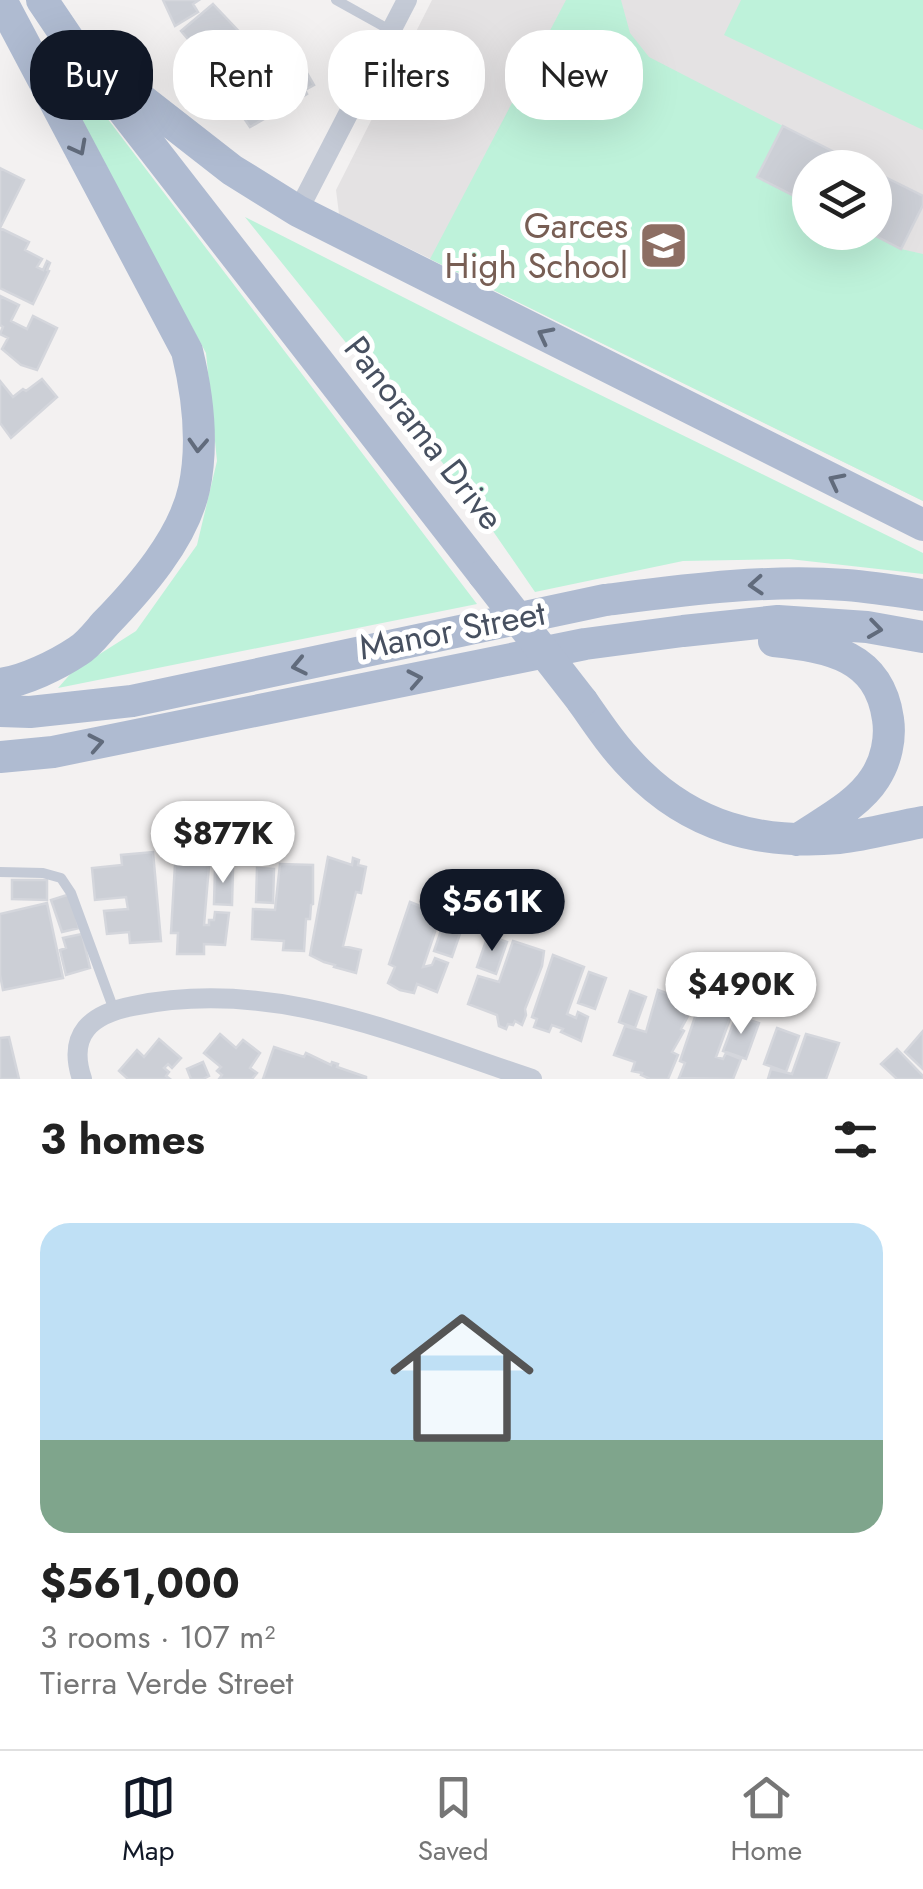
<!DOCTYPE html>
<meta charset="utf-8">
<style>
body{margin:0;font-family:Jost,sans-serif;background:#f6f6f6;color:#222;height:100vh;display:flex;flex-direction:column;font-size:38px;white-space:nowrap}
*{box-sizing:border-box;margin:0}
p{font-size:32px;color:#767676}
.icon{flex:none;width:55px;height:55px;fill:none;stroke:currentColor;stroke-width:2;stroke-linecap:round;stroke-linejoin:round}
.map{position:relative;height:1079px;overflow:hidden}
.side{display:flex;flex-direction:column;background:#fff;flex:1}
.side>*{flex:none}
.top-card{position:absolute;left:30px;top:30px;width:865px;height:90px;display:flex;gap:20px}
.tools{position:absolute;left:792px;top:150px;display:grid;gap:20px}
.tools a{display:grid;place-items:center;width:100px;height:100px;border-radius:50%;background:#fff;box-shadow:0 10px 40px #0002;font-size:50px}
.price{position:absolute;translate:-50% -85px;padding:0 22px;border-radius:35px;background:#fff;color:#222;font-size:32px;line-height:65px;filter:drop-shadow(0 2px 5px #0008)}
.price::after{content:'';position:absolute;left:50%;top:60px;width:30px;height:22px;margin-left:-15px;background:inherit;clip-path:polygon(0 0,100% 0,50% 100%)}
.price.active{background:#111827;color:#fff}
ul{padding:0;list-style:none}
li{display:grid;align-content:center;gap:20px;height:530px;padding:0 40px}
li+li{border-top:2px solid #e0e0e0}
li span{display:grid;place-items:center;height:310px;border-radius:30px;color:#555}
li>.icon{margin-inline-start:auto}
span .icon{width:180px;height:180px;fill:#fffc;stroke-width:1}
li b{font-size:42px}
h2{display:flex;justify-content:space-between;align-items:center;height:120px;padding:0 40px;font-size:42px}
.tag{padding:0 35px;border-radius:40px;background:#fff;box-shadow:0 10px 40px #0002;font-size:35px;line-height:90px}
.tag.active{background:#111827;color:#fff}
.menu{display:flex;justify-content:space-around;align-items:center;height:140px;border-top:2px solid #e0e0e0;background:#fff;font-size:28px;color:#767676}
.menu a{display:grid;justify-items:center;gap:5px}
.menu .active{color:#111827}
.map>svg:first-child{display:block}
.education{fill:#e4e2e3;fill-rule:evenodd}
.green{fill:#bef2da}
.building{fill:#cccfd6;stroke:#d4d6dc;stroke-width:2.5}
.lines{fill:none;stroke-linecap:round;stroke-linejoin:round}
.service{stroke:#c4cad6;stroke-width:10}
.minor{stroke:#c4cad6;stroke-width:20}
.primary{stroke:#afbbd1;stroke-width:32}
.primary-bridge{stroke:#afbbd1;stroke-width:32}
.oneway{stroke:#616b7c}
.labels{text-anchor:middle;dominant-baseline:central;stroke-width:10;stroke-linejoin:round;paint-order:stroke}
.education-label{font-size:35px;fill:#785e54;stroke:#fff;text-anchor:end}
.street-label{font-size:35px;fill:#475060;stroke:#fff}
</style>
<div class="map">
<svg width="923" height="1079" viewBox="0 0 923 1079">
<rect width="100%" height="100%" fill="#f3f1f1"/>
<path class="education" d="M432,0H923V501L339,214L336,190ZM810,168H875V232H810Z"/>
<path class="green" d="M566,0H621L630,33L649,57L783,126L757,177L810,204V232L868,233L901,249L923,254V501L430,259Z
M741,0H923V130L724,35Z
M91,97L477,604L58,688L73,671L136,631L197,545L217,461L206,353L73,111Z
M245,217L474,333L923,553V574L789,559L683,561L535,592L466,492Z"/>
<path class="building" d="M163,0H199L193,4L198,12L175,26Z
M213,4L251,44L265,32L279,49L244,83L220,54L209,64L181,31Z
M290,44L314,85L305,90L307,94L250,127L235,105L252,95L248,87L273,70L270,65Z
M783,126L866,168H810V204L757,177Z
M0,168L24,180L1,226L0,225Z
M875,172L923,196V205L901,249L868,232H875Z
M0,228L29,242L25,250L42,259L37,267L43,270L47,261L50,263L47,270L49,271L33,304L0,288Z
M0,296L19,305L11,321L27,329L33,316L57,328L37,370L21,365L2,349L8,338L0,334L3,327L0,325Z
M42,379L57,397L11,438L0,423V381L13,397L23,389L26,391Z
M153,852L161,941L130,943L129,932L107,934L104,911L128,909L126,897L95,900L92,868L122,865L121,855Z
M328,857L352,865L353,858L359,860L358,865L366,867L361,893L356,892L343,946L361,950L356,973L334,967L335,965L324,962L310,955Z
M175,864L209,866L204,925H209V920H214L215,912L229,913L225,945L204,944V954H177L178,933H171Z
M280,864L313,865V904L311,905L310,919H306L304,951L283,950L284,941L252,939L253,909L275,910Z
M215,868L233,869L232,905L214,904Z
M257,868L274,869L273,903L256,902Z
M12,880H47V900L12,899Z
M70,894L79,928L62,932L51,900Z
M410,902L441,914L423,967L432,965L435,958L448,963L437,992L417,984L414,993L400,990L388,983L395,967L389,964Z
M47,903L63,978L3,990L0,975V914Z
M445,919L463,925L452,957L434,951Z
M82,934L90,968L66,975L60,950L66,948L63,938Z
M488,935L507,942L496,974L477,967Z
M513,941L544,951L542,966L525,1009L526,1015L522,1025L515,1021L513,1025L508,1024L506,1029L499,1026L497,1015L468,1004L478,976L499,982Z
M553,955L584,967L567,1014L576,1018L578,1012L588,1017L581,1041L561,1032L563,1029L552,1025L549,1032L534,1027L537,1019L532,1017Z
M589,972L606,978L595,1009L578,1003Z
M658,990L690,1002L686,1015L688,1016L681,1029L684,1031L672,1052L678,1055L668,1079H650L641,1075L642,1073L632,1071L635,1062L614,1055L625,1026L646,1032Z
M630,991L646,997L635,1028L619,1022Z
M702,996L734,1008L716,1057L723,1059L726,1053L741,1059L733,1079L679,1078L685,1063L680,1061Z
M736,1016L759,1023L746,1059L723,1051Z
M777,1028L799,1036L786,1072L764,1064Z
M923,1031V1069L905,1052Z
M220,1034L236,1048L243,1040L260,1053L250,1068L257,1073L252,1079H219L222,1075L217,1071L221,1067L204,1053Z
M806,1034L839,1043L826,1079H768L771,1069L792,1074Z
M9,1037L19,1079H0V1038Z
M159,1039L181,1058L172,1068L168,1064L164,1068L169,1072L166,1076L170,1079H128L119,1071L137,1050L144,1057Z
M274,1047L304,1057L306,1053L331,1065L332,1062L338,1064L337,1067L366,1077V1079H263Z
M897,1049L923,1076V1079H897L881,1064Z
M203,1062L209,1076L203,1079H191L187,1069Z"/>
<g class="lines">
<path class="service" d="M336,0L390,30
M0,872L43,873L61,878L71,893L114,1010"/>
<path class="minor" d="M298,211L407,0
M82,1079C67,1034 91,1014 133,1006C275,977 399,1035 532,1079"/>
<path class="primary" d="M42,0L73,46L484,575
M73,46L232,170L298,211L923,525
M774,641C829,647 879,655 888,719C891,739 886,761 875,778C858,805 823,822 797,840
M0,684C24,681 57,665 78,651C88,645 97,633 105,624C140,588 183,539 194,489C204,443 198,396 187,351L1,0
M582,701C598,724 614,748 634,768C691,827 760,845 839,838C867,835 895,827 923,822
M0,711L30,712L132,701L605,600C685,590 766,579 846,585C872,587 897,591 923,595
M0,757L53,752L585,644L683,631L778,621L867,627L923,637"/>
<path class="primary-bridge" d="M484,575L582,701"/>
</g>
<defs><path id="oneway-chevron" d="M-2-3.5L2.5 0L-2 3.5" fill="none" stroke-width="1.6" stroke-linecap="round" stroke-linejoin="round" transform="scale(2.5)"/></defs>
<g class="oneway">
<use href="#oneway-chevron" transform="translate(79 148) rotate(62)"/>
<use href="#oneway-chevron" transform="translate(545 335) rotate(-153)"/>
<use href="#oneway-chevron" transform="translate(198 445) rotate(93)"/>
<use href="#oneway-chevron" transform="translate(836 481) rotate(-153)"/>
<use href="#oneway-chevron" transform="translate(756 585) rotate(176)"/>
<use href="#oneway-chevron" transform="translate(875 629) rotate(8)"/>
<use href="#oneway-chevron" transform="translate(299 666) rotate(168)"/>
<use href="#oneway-chevron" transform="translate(415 679) rotate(-11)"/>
<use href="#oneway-chevron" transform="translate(96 743) rotate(-11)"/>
</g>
<defs>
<symbol id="school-square" viewBox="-11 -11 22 22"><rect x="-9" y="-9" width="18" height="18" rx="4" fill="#8d6e63" stroke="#fff"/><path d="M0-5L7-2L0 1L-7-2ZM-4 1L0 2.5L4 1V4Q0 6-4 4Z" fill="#fff"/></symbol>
</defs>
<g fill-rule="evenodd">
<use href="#school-square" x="636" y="218" width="55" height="55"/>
</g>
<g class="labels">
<g class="education-label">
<text x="628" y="226">Garces<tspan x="628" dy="40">High School</tspan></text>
</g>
<g class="street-label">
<text transform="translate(424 433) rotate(52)">Panorama Drive</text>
<text transform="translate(452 630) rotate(-11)">Manor Street</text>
</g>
</g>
</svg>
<div class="tools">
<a><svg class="icon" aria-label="layers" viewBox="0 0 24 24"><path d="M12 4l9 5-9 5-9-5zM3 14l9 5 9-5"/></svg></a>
</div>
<b class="price" style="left:223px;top:886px">$877K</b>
<b class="price active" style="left:492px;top:954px">$561K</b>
<b class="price" style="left:741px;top:1037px">$490K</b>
<div class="top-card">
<a class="tag active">Buy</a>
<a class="tag">Rent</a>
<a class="tag">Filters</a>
<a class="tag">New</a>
</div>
</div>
<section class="side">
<h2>3 homes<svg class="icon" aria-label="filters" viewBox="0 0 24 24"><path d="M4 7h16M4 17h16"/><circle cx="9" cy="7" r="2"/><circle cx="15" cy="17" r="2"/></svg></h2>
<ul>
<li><span style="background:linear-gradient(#bfe0f5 70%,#7fa58c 0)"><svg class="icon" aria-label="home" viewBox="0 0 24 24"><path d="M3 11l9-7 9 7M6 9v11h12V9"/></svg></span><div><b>$561,000</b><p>3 rooms · 107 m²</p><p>Tierra Verde Street</p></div></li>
</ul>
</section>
<nav class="menu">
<a class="active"><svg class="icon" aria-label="map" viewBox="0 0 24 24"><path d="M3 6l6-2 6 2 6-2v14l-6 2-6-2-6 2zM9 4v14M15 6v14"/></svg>Map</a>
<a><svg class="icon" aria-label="saved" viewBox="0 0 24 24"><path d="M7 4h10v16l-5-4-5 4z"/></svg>Saved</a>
<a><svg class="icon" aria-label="home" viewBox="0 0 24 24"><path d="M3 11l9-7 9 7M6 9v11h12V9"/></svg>Home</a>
</nav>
